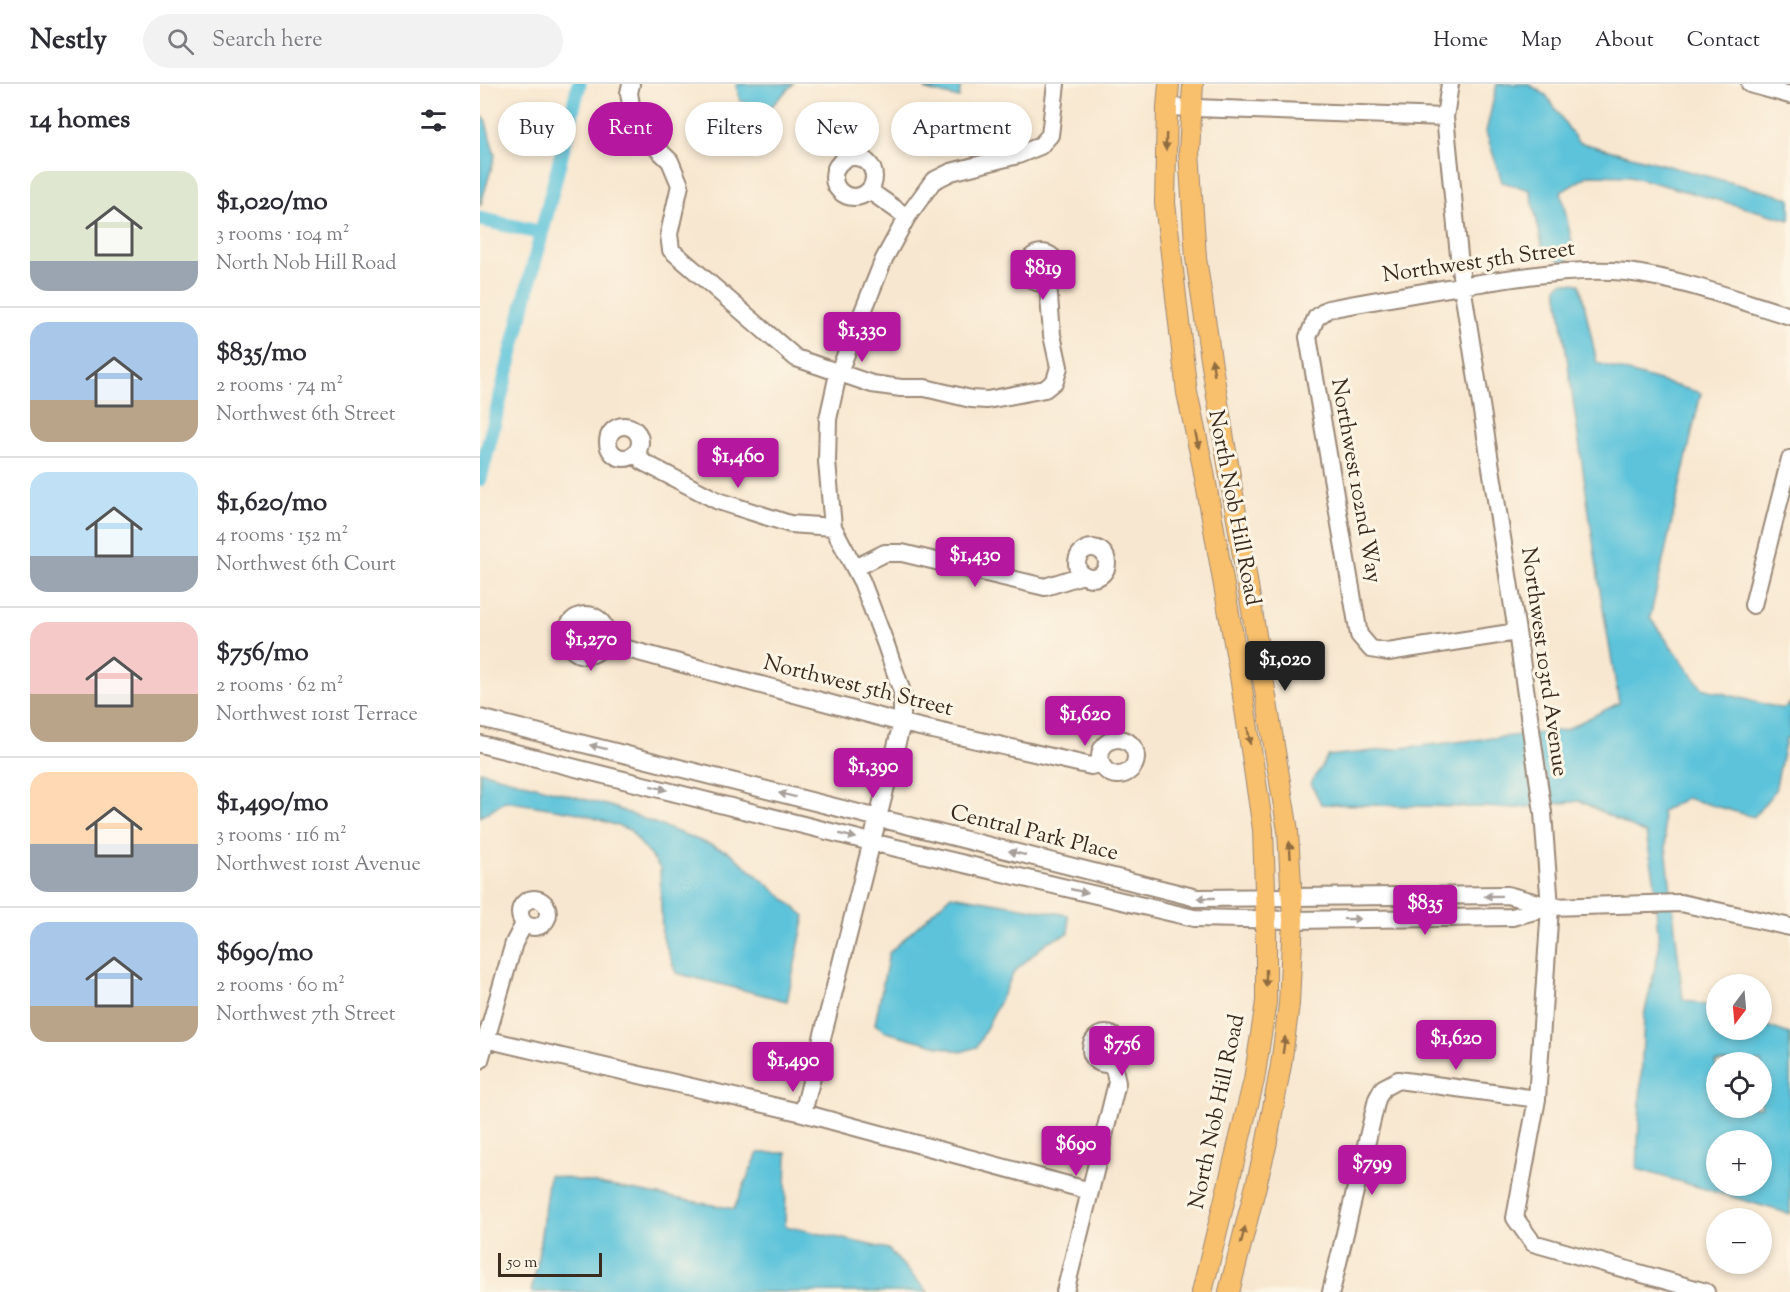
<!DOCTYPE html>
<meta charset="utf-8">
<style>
body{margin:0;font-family:"Sorts Mill Goudy",serif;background:#f2f2f3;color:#2b2b33;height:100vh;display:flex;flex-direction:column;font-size:22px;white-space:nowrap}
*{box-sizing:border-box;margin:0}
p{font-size:20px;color:#7c7c81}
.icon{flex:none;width:33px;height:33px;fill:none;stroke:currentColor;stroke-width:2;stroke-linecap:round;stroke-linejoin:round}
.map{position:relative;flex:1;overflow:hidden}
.panel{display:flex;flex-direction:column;background:#fff;width:480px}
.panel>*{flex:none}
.banner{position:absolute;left:18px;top:18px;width:570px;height:54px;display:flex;gap:12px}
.needle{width:39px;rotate:196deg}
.buttons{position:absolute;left:1226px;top:890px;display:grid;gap:12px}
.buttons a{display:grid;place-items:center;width:66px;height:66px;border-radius:50%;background:#fff;box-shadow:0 3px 9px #0003;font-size:30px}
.scale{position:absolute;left:18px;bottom:15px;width:104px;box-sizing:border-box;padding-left:6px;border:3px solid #3b2a1e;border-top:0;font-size:16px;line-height:21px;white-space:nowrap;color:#3b2a1e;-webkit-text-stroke:4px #fcf5e5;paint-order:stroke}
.price{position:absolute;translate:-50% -51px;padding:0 14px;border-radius:6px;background:#b5179e;color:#fff;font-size:20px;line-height:39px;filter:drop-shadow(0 2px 3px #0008)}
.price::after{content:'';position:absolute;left:50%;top:36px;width:18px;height:14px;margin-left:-9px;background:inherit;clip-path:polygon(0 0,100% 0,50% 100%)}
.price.selected{background:#222;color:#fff}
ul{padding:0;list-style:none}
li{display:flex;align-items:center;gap:18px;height:150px;padding:0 30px}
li+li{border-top:2px solid #e1e1e2}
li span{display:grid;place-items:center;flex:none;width:168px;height:120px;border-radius:18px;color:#555}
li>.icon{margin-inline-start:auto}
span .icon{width:72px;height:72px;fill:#fffc;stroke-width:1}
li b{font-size:26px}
h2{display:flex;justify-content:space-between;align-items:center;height:72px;padding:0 30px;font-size:26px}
.tag{padding:0 21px;border-radius:27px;background:#fff;box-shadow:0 3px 9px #0003;font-size:21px;line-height:54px}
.tag.selected{background:#b5179e;color:#fff}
header{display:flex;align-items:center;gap:36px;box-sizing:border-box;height:84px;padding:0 30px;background:#fff;border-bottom:2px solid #e1e1e2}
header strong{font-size:28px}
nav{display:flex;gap:33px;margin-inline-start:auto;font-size:21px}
.search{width:420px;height:54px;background:#f2f2f3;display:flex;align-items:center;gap:15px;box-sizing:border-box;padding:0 21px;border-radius:33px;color:#7c7c81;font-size:22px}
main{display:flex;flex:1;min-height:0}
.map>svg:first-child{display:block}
.water{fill:#5cc3da;stroke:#4c767c;stroke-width:1.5;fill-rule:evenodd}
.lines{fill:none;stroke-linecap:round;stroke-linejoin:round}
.canal{stroke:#5cc3da;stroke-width:15}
.minor-casing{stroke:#9a8877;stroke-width:20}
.major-casing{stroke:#9a8877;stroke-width:22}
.minor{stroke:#fff;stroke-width:16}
.major{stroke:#f8bf6c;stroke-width:20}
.oneway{fill:#906d41}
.oneway2{fill:#a79f9a}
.labels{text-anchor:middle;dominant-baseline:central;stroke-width:6;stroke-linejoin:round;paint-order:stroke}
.street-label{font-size:22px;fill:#3b2a1e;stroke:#fcf5e5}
</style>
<header>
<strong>Nestly</strong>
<div class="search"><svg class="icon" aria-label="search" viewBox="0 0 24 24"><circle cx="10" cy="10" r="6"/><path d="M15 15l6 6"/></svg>Search here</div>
<nav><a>Home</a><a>Map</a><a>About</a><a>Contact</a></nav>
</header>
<main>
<section class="panel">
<h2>14 homes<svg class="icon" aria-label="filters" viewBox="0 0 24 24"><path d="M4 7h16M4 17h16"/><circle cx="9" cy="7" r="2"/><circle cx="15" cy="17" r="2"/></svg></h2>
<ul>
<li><span style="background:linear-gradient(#dfe7d0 75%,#9aa5b1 0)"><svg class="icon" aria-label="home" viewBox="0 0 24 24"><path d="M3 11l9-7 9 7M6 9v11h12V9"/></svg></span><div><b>$1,020/mo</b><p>3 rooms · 104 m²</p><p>North Nob Hill Road</p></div></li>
<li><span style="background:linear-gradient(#a9c7e8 65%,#b9a48a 0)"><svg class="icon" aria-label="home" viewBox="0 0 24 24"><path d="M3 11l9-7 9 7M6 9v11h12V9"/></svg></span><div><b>$835/mo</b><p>2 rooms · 74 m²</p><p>Northwest 6th Street</p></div></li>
<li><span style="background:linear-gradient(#bfe0f5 70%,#9aa5b1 0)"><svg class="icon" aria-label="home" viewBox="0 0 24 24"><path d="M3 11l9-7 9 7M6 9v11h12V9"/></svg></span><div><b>$1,620/mo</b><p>4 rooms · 152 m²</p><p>Northwest 6th Court</p></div></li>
<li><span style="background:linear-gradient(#f6c9c9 60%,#b9a48a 0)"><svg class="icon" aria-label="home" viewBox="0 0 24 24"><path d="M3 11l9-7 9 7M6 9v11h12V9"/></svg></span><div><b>$756/mo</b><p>2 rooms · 62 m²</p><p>Northwest 101st Terrace</p></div></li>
<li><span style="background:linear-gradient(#ffd9b3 60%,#9aa5b1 0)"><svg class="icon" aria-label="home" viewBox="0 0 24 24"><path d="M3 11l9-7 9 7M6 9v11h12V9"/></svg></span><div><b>$1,490/mo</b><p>3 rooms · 116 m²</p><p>Northwest 101st Avenue</p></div></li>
<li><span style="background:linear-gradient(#a9c7e8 70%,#b9a48a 0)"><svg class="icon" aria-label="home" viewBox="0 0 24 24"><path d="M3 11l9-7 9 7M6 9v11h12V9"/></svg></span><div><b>$690/mo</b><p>2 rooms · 60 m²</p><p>Northwest 7th Street</p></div></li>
</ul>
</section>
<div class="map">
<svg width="1310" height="1208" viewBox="0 0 1310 1208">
<rect width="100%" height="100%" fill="#fcf5e5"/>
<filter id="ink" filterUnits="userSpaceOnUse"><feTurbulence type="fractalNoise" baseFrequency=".0167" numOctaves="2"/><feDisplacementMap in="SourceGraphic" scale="12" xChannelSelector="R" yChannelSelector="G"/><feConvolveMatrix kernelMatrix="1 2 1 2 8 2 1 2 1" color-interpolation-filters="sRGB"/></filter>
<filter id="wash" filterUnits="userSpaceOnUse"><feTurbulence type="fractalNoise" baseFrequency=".008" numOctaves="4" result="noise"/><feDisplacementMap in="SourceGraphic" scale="24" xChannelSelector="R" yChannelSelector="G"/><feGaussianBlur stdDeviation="1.35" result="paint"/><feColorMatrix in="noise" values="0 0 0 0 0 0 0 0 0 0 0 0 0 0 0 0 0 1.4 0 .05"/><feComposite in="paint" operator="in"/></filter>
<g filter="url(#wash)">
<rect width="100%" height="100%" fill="#f8e7d0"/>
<path class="water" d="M256,0H313L287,27L260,17Z
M441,0H481L479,14L447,6Z
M1017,0H1048L1066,11L1098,58L1310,114V136L1150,92L1109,91L1081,108L1094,168L1087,177H1080L1063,165L1050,106L1022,98L1006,48Z
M0,33L5,34L15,72L0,123Z
M1083,198L1100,200L1117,279L1221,309L1170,534L1222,604L1303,625L1310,619V652L1306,655L1295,707L1274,733L1206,714L1182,727L1203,915L1236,924V945H1281V940L1310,950V1130L1157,1085L1164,932L1179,865L1174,793L1166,750L1100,717L1038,724L841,720L831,699L848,672L1085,646L1139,619L1121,513L1077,203ZM1236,978H1281V1023H1236ZM1236,1056H1281V1101H1236Z
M0,687L133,723L249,768L325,832L307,917L196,889L182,851L180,784L150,746L99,729L25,717L0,733Z
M471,811L588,831L589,849L567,858L534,888L497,963L481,968L406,948L395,940L409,869Z
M278,1069H307L305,1142L408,1165L448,1208H51L57,1181L69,1091L254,1125Z"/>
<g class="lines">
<path class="canal" d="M0,135L62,149
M0,395L99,0"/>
</g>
</g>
<g filter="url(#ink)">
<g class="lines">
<defs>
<path id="minor" d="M151,0L149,9L153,32L165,53L190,77L200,101L189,150L191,166L316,274L392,300L421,304H445L491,315L507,316L565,305L575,297L579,283L572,251L568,199
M970,0L965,33L982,201L1037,548L1063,729L1070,823L1057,1015L1035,1134L1053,1159L1226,1208
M1270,0L1310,11
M687,23L965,33
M354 93a20 20 0 1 1 40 0a20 20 0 1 1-40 0Z
M390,107L427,133
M547 184a15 15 0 1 1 30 0a15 15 0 1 1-30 0Z
M128 358a16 16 0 1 1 32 0a16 16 0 1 1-32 0Z
M157,368L163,378L238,417L310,440L353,443
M597 479a15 15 0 1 1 30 0a15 15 0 1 1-30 0Z
M375,484L405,469H422L565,503L603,491
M1273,521L1310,375
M86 551a20 20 0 1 1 40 0a20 20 0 1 1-40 0Z
M1037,548L908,568L891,565L879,551L828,253L836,234L848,225C905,215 962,204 1020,196C1061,190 1104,184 1147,188C1202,195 1257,216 1310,232
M125,559L422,639L611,682L621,679
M0,634L717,814L1027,811L1069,822
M620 673a18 18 0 1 1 36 0a18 18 0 1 1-36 0Z
M0,660L391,758L714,834L813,836L1032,833L1070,823L1201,819L1310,843
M40 829a14 14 0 1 1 28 0a14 14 0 1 1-28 0Z
M611 965a15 15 0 1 1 30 0a15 15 0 1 1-30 0Z
M5,955L323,1029L610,1107
M0,976L34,859L44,840
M323,1029L422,639V608L406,561L382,498L353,443L347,378L348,335L358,290L404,175L427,133L453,97L471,88L538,71L560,62L570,51L576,0
M585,1208L637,999L633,978
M851,1208L897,1015L903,1004L918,996L1057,1015"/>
<path id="major" d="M689,0L687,23L685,119L692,178L707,309L723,383L760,592L783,745L786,836V918L774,996L722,1208
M713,0L709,68L716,174L732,282L808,747L813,836L809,920L801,981L786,1062L749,1208"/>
</defs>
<use href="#minor" class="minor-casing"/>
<use href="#major" class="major-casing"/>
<use href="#minor" class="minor"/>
<use href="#major" class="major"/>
</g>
<defs><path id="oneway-solid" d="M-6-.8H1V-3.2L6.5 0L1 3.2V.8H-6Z" transform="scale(1.5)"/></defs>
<g class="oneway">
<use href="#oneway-solid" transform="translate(686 58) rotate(91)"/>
<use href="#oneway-solid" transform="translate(733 283) rotate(-99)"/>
<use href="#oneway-solid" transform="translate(717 356) rotate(78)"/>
<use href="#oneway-solid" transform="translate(769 652) rotate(81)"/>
<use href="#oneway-solid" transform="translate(810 766) rotate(-94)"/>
<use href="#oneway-solid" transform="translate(786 894) rotate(90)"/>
<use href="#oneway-solid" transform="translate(804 961) rotate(-82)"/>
<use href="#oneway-solid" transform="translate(763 1151) rotate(-76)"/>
</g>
<g class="oneway2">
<use href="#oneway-solid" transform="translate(118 663) rotate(-166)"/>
<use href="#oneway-solid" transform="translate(179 704) rotate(14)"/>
<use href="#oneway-solid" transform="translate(307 711) rotate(-166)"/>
<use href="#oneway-solid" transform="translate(368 752) rotate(14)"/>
<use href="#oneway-solid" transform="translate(537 769) rotate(-166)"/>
<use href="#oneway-solid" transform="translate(599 807) rotate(13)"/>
<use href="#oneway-solid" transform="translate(1013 812) rotate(179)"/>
<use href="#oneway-solid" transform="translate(726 814) rotate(-180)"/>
<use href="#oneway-solid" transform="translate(872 835) rotate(-1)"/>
</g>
</g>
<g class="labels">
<g class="street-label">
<text transform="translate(999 179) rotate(-8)">Northwest 5th Street</text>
<text transform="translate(875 397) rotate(80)">Northwest 102nd Way</text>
<text transform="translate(753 424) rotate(79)">North Nob Hill Road</text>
<text transform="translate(1063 578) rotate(82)">Northwest 103rd Avenue</text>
<text transform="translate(378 603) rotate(14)">Northwest 5th Street</text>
<text transform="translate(554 750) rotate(14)">Central Park Place</text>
<text transform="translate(738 1028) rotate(-78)">North Nob Hill Road</text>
</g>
</g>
</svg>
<div class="buttons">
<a><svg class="needle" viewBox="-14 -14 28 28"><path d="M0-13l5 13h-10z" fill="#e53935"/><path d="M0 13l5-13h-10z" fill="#7c7c81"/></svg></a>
<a><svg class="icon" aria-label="locate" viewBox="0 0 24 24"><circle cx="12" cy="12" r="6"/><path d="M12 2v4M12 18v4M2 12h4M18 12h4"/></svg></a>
<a>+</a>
<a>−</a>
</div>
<div class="scale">50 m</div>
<b class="price" style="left:563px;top:217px">$819</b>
<b class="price" style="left:382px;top:279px">$1,330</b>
<b class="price" style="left:258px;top:405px">$1,460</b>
<b class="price" style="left:495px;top:504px">$1,430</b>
<b class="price" style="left:111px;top:588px">$1,270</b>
<b class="price selected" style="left:805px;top:608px">$1,020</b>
<b class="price" style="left:605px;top:663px">$1,620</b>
<b class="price" style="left:393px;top:715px">$1,390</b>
<b class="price" style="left:945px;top:852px">$835</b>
<b class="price" style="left:976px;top:987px">$1,620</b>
<b class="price" style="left:642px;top:993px">$756</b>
<b class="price" style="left:313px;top:1009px">$1,490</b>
<b class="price" style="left:596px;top:1093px">$690</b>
<b class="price" style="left:892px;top:1112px">$799</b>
<div class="banner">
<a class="tag">Buy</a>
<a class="tag selected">Rent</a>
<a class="tag">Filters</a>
<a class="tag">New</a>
<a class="tag">Apartment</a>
</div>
</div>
</main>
